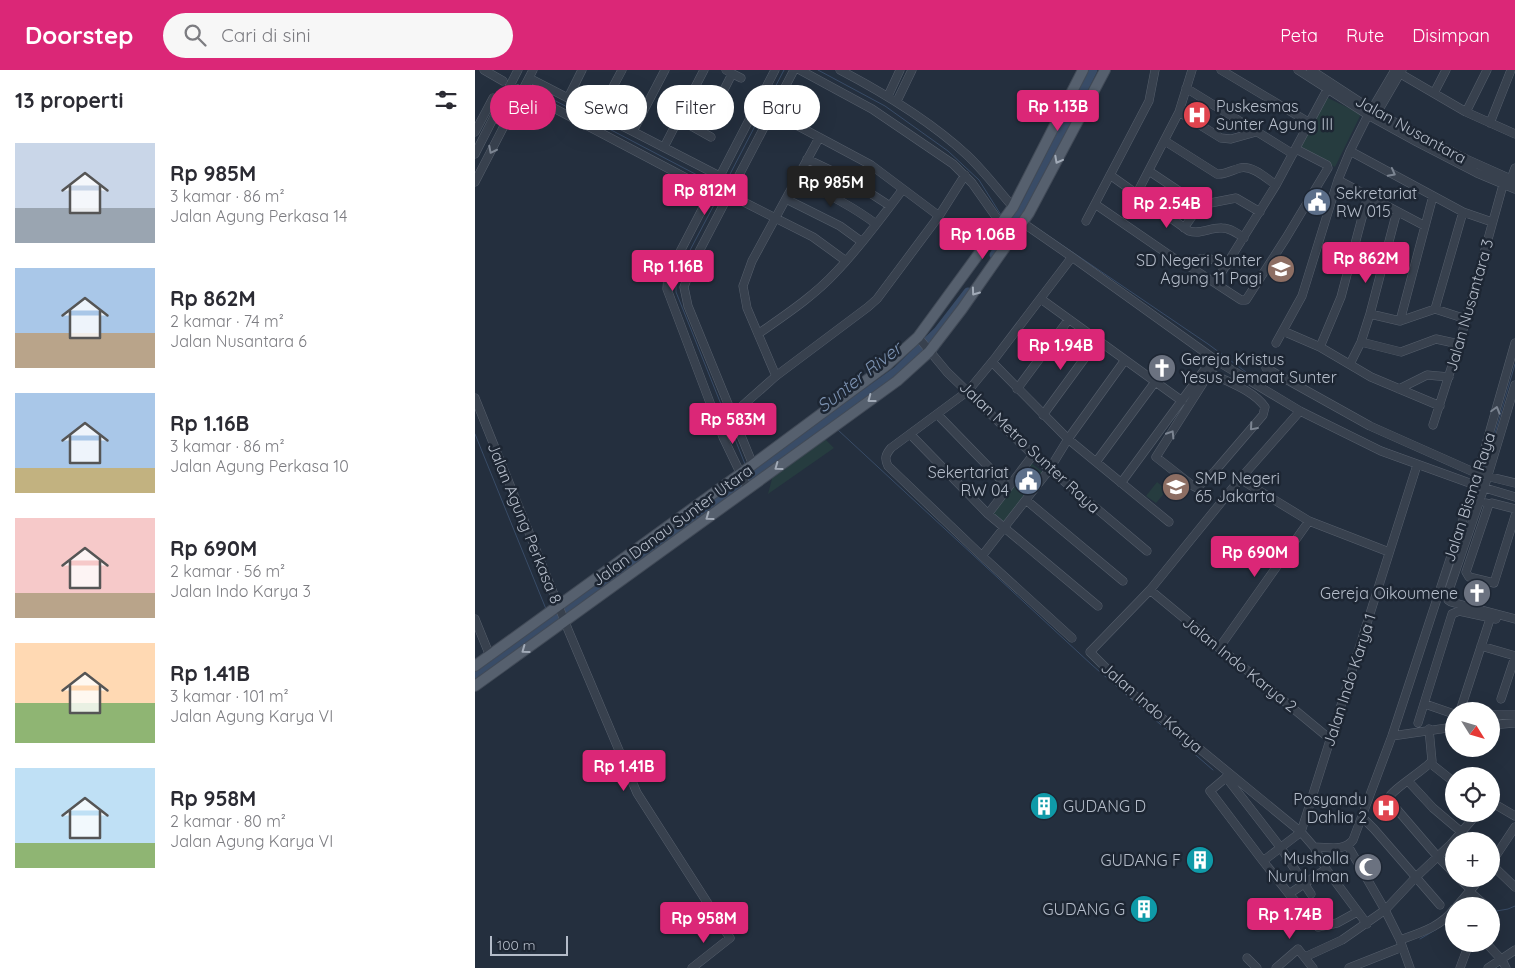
<!DOCTYPE html>
<html lang="id">
<meta charset="utf-8">
<style>
body{margin:0;font-family:Quicksand,sans-serif;background:#f7f7f7;color:#2b2b33;height:100vh;display:flex;flex-direction:column;font-size:19px;white-space:nowrap}
*{box-sizing:border-box;margin:0}
p{font-size:16px;color:#7c7c81}
.icon{flex:none;width:28px;height:28px;fill:none;stroke:currentColor;stroke-width:2;stroke-linecap:round;stroke-linejoin:round}
.map{position:relative;flex:1;overflow:hidden}
.sheet{display:flex;flex-direction:column;background:#fff;width:475px}
.sheet>*{flex:none}
.banner{position:absolute;left:15px;top:15px;width:475px;height:45px;display:flex;gap:10px}
.needle{width:32px;rotate:127deg}
.buttons{position:absolute;left:970px;top:632px;display:grid;gap:10px}
.buttons a{display:grid;place-items:center;width:55px;height:55px;border-radius:50%;background:#fff;box-shadow:0 5px 20px #0002;font-size:25px}
.scale{position:absolute;left:15px;bottom:12px;width:78px;box-sizing:border-box;padding-left:5px;border:2px solid #b4bcc9;border-top:0;font-size:14px;line-height:18px;white-space:nowrap;color:#b4bcc9;-webkit-text-stroke:4px #1d2633;paint-order:stroke}
.price{position:absolute;translate:-50% -42px;padding:0 11px;border-radius:5px;background:#db2777;color:#fff;font-size:16px;line-height:32px;filter:drop-shadow(0 1px 2px #0008)}
.price::after{content:'';position:absolute;left:50%;top:30px;width:15px;height:11px;margin-left:-8px;background:inherit;clip-path:polygon(0 0,100% 0,50% 100%)}
.price.on{background:#222;color:#fff}
ul{padding:0;list-style:none}
li{display:flex;align-items:center;gap:15px;height:125px;padding:0 15px}
li span{display:grid;place-items:center;flex:none;width:140px;height:100px;border-radius:0px;color:#555}
li>.icon{margin-inline-start:auto}
span .icon{width:60px;height:60px;fill:#fffc;stroke-width:1}
li b{font-size:21px}
h2{display:flex;justify-content:space-between;align-items:center;height:60px;padding:0 15px;font-size:21px}
.tag{padding:0 18px;border-radius:22px;background:#fff;box-shadow:0 5px 20px #0002;font-size:18px;line-height:45px}
.tag.on{background:#db2777;color:#fff}
header{display:flex;align-items:center;gap:30px;box-sizing:border-box;height:70px;padding:0 25px;background:#db2777;color:#fff}
header strong{font-size:24px}
nav{display:flex;gap:28px;margin-inline-start:auto;font-size:18px}
.search{width:350px;height:45px;background:#f7f7f7;display:flex;align-items:center;gap:12px;box-sizing:border-box;padding:0 18px;border-radius:28px;color:#7c7c81;font-size:19px}
main{display:flex;flex:1;min-height:0}
.map>svg:first-child{display:block}
.green{fill:#263c3f}
.lines{fill:none;stroke-linecap:round;stroke-linejoin:round}
.stream{stroke:#394c67;stroke-width:1}
.river{stroke:#394c67;stroke-width:9}
.minor-casing{stroke:#565f6c;stroke-width:9}
.major-casing{stroke:#414a57;stroke-width:12}
.minor{stroke:#38414e;stroke-width:8}
.major{stroke:#56606e;stroke-width:10}
.oneway{stroke:#7c8592}
.oneway2{stroke:#a1aab7}
.labels{text-anchor:middle;dominant-baseline:central;stroke-width:5;stroke-linejoin:round;paint-order:stroke}
.poi-label{font-size:16px;fill:#b4bcc9;stroke:#1d2633;text-anchor:end}
.street-label{font-size:16px;fill:#b4bcc9;stroke:#1d2633}
.water-label{font-size:18px;font-style:italic;fill:#7c92b1;stroke:#1d2633}
</style>
<header>
<strong>Doorstep</strong>
<div class="search"><svg class="icon" aria-label="search" viewBox="0 0 24 24"><circle cx="10" cy="10" r="6"/><path d="M15 15l6 6"/></svg>Cari di sini</div>
<nav><a>Peta</a><a>Rute</a><a>Disimpan</a></nav>
</header>
<main>
<section class="sheet">
<h2>13 properti<svg class="icon" aria-label="filters" viewBox="0 0 24 24"><path d="M4 7h16M4 17h16"/><circle cx="9" cy="7" r="2"/><circle cx="15" cy="17" r="2"/></svg></h2>
<ul>
<li><span style="background:linear-gradient(#c9d6e8 65%,#9aa5b1 0)"><svg class="icon" aria-label="home" viewBox="0 0 24 24"><path d="M3 11l9-7 9 7M6 9v11h12V9"/></svg></span><div><b>Rp 985M</b><p>3 kamar · 86 m²</p><p>Jalan Agung Perkasa 14</p></div></li>
<li><span style="background:linear-gradient(#a9c7e8 65%,#b9a48a 0)"><svg class="icon" aria-label="home" viewBox="0 0 24 24"><path d="M3 11l9-7 9 7M6 9v11h12V9"/></svg></span><div><b>Rp 862M</b><p>2 kamar · 74 m²</p><p>Jalan Nusantara 6</p></div></li>
<li><span style="background:linear-gradient(#a9c7e8 75%,#c2b280 0)"><svg class="icon" aria-label="home" viewBox="0 0 24 24"><path d="M3 11l9-7 9 7M6 9v11h12V9"/></svg></span><div><b>Rp 1.16B</b><p>3 kamar · 86 m²</p><p>Jalan Agung Perkasa 10</p></div></li>
<li><span style="background:linear-gradient(#f6c9c9 75%,#b9a48a 0)"><svg class="icon" aria-label="home" viewBox="0 0 24 24"><path d="M3 11l9-7 9 7M6 9v11h12V9"/></svg></span><div><b>Rp 690M</b><p>2 kamar · 56 m²</p><p>Jalan Indo Karya 3</p></div></li>
<li><span style="background:linear-gradient(#ffd9b3 60%,#8fb573 0)"><svg class="icon" aria-label="home" viewBox="0 0 24 24"><path d="M3 11l9-7 9 7M6 9v11h12V9"/></svg></span><div><b>Rp 1.41B</b><p>3 kamar · 101 m²</p><p>Jalan Agung Karya VI</p></div></li>
<li><span style="background:linear-gradient(#bfe0f5 75%,#8fb573 0)"><svg class="icon" aria-label="home" viewBox="0 0 24 24"><path d="M3 11l9-7 9 7M6 9v11h12V9"/></svg></span><div><b>Rp 958M</b><p>2 kamar · 80 m²</p><p>Jalan Agung Karya VI</p></div></li>
</ul>
</section>
<div class="map">
<svg width="1040" height="898" viewBox="0 0 1040 898">
<rect width="100%" height="100%" fill="#242f3e"/>
<path class="green" d="M851,27L886,44L860,97L824,80Z
M354,352L357,356L280,413L276,408Z
M349,368L359,378L293,424L298,405Z
M555,392L570,404L529,455L515,444Z
M682,412L692,420L681,433L671,426Z"/>
<g class="lines">
<path class="stream" d="M343,0L410,36L473,81L504,110L526,145
M54,17L247,118
M253,108L309,0
M250,114L203,203L201,215V222L270,394
M553,152L733,274L790,316
M531,155L535,160
M363,360L617,595L738,700
M0,364L71,539
M906,377L930,386
M1009,401L1040,294
M274,403L276,407
M1016,842L1033,839L1040,836
M945,869L962,859"/>
<path class="river" d="M519,185L551,134L618,0
M0,604L422,301L463,261L493,222"/>
<defs>
<path id="minor" d="M9,0L28,11
M325,0L397,39L478,94L497,113L526,154
M365,0C411,24 454,50 492,85C509,101 523,120 538,137
M746,0L835,53
M823,0L893,45L942,72L1002,103L1040,119
M836,0L902,43L991,89L1040,111
M919,0L991,42L1040,64
M256,3L266,8
M54,8L260,114
M35,15L234,120V126L193,205L192,219L248,367L273,419
M711,18L818,84
M959,23L971,0
M413,26L425,0
M93,28L107,0
M422,31L437,0
M897,39L920,0
M297,42L396,95L464,146
M704,42L746,68L756,69L781,62
M991,42L1012,0
M124,43L147,0
M902,43L927,0
M204,49L227,62L228,61L256,6V3L251,0
M1015,53L1036,0
M158,61L190,0
M0,62L18,28
M227,62L236,67
M690,71L742,104C750,105 757,100 765,98C778,95 792,109 801,115
M189,77L229,0
M875,81L988,142L1017,152
M0,84L43,0
M332,89L372,108L415,136
M674,101L725,135L761,128L785,142
M635,105L714,161C726,165 735,157 747,158C755,158 762,163 769,168
M245,106L300,0
M321,109C350,122 376,135 401,154
M1036,109L1040,98
M863,110L950,156
M0,112L58,0
M662,123L704,42L717,0
M255,125L338,167L371,191
M311,129L365,156L387,172
M620,134L703,191L717,198L766,230H771L811,168L853,98L852,95L821,79
M611,151L674,31L680,0
M548,153L597,187L742,291L825,341L906,381L1000,415L1040,427
M709,158L725,135
M708,194C730,187 731,185 751,196
M740,213L801,115L853,18
M566,229L707,331
M960,239L988,142
M895,244L925,251L960,239L991,249
M925,251L958,126
M808,261L845,277L896,307L965,336
M283,264C310,245 339,226 361,202C386,176 407,147 428,119
M443,267L472,302L558,385L672,481
M886,272L926,282L961,269L984,274
M801,273L827,226L863,110L875,81L893,45
M845,277L866,227L893,125
M517,292L593,369L694,452
M875,294L886,272L895,244L922,141
M791,298L895,356L1003,404L1040,413
M735,303C753,312 778,320 790,337L788,345L740,401L722,418L718,416L681,387L742,291
M301,306L272,238L268,216L277,191L344,68
M1040,315L1010,415L972,526L973,530L976,532L1040,549
M542,319L594,249
M924,319L952,305L974,307
M0,328L94,562L162,723L255,868L217,898
M825,341L765,409L675,520L615,582L654,621L826,762L839,777L851,799L892,854
M258,344L301,306L393,237L402,229L464,146L490,105
M463,345L533,417
M568,345L623,270
M958,355L984,274L1028,115
M436,365L513,444L623,536
M621,392L680,312
M278,395L213,236L209,217L217,195L319,0
M765,409L834,451L914,482
M646,413L738,288
M551,430L648,511
M1011,433L1014,434L1017,433L1040,439
M1014,434L991,502L994,507L1019,513L1040,446
M513,444L558,385
M507,486L574,400L593,369L650,290
M675,520L855,669
M0,549L15,586
M597,568L507,486L413,396C409,388 411,384 416,378L493,321L521,287L597,187
M1006,576L1040,586
M744,578L834,451
M1026,629L1040,587
M950,634L979,644
M985,641L1017,543
M1016,645H1040
M943,653L977,544L984,541L1021,549
M1016,655L1040,653
M954,659L957,691C948,701 916,720 913,729L962,786L979,803
M917,666L979,657
M955,693L979,712
M754,705L735,721L788,791
M751,707L806,778L836,824
M933,711L958,738L997,771
M1016,732L1040,746
M887,747L899,759L965,835
M873,776L910,840L925,870L935,898
M839,777C853,777 869,782 878,770L917,666L1000,413L1040,273
M1016,793L1040,757
M1016,794L1040,817
M851,799L814,824L788,791L826,762L942,395
M985,809L996,820
M995,822L1011,836
M814,824L843,857L862,853L882,842
M982,836L1005,809
M925,870C944,863 966,857 979,839
M1012,874L1027,890L1031,898
M830,887L867,870L910,840L941,807L976,774L1002,744
M772,888L782,898
M801,898L823,879L838,898
M874,898L927,877
M985,898L994,874
M1013,898L1040,880"/>
<path id="major" d="M0,596L276,396L412,295L443,267L538,137L608,0
M0,616L371,348L422,311L454,282L487,239L554,143L630,0"/>
</defs>
<use href="#minor" class="minor-casing"/>
<use href="#major" class="major-casing"/>
<use href="#minor" class="minor"/>
<use href="#major" class="major"/>
</g>
<defs><path id="oneway-chevron" d="M-2-3.5L2.5 0L-2 3.5" fill="none" stroke-width="1.6" stroke-linecap="round" stroke-linejoin="round" transform="scale(1.25)"/></defs>
<g class="oneway">
<use href="#oneway-chevron" transform="translate(17 80) rotate(117)"/>
<use href="#oneway-chevron" transform="translate(917 103) rotate(28)"/>
<use href="#oneway-chevron" transform="translate(1021 340) rotate(-74)"/>
<use href="#oneway-chevron" transform="translate(778 357) rotate(131)"/>
<use href="#oneway-chevron" transform="translate(696 364) rotate(-58)"/>
</g>
<g class="oneway2">
<use href="#oneway-chevron" transform="translate(583 90) rotate(118)"/>
<use href="#oneway-chevron" transform="translate(500 222) rotate(126)"/>
<use href="#oneway-chevron" transform="translate(396 329) rotate(143)"/>
<use href="#oneway-chevron" transform="translate(303 397) rotate(144)"/>
<use href="#oneway-chevron" transform="translate(234 447) rotate(144)"/>
<use href="#oneway-chevron" transform="translate(50 580) rotate(144)"/>
</g>
<defs>
<symbol id="hospital-disc" viewBox="-11 -11 22 22"><circle r="9.5" fill="#e0444e" stroke="#1d2633"/><path d="M-5-5h3v3.5h4V-5h3V5h-3V1.5h-4V5h-3Z" fill="#fff"/></symbol>
<symbol id="civic-disc" viewBox="-11 -11 22 22"><circle r="9.5" fill="#5c6f8a" stroke="#1d2633"/><path d="M-.6-6.5H3V-4.5H.6V-3L4-1V1h2V6H-6V1h2V-1L-.6-3ZM-1.2 2.5V6h2.4V2.5Z" fill="#fff"/></symbol>
<symbol id="school-disc" viewBox="-11 -11 22 22"><circle r="9.5" fill="#8d6e63" stroke="#1d2633"/><path d="M0-5L7-2L0 1L-7-2ZM-4 1L0 2.5L4 1V4Q0 6-4 4Z" fill="#fff"/></symbol>
<symbol id="church-disc" viewBox="-11 -11 22 22"><circle r="9.5" fill="#6b7280" stroke="#1d2633"/><path d="M-1.2-6h2.4v3.5h3.3v2.4h-3.3V6h-2.4V-.1h-3.3v-2.4h3.3Z" fill="#fff"/></symbol>
<symbol id="building-disc" viewBox="-11 -11 22 22"><circle r="9.5" fill="#0f9aa8" stroke="#1d2633"/><path d="M-4-6H4V6H1V3H-1V6H-4ZM-2.5-4.3h1.7v1.8h-1.7ZM.8-4.3h1.7v1.8H.8ZM-2.5-1h1.7V.8h-1.7ZM.8-1h1.7V.8H.8Z" fill="#fff"/></symbol>
<symbol id="mosque-disc" viewBox="-11 -11 22 22"><circle r="9.5" fill="#6b7280" stroke="#1d2633"/><path d="M3.5-4.9A6 6 0 1 0 3.5 4.9A5 5 0 1 1 3.5-4.9Z" fill="#fff"/></symbol>
</defs>
<g fill-rule="evenodd">
<use href="#hospital-disc" x="706" y="29" width="32" height="32"/>
<use href="#civic-disc" x="826" y="116" width="32" height="32"/>
<use href="#school-disc" x="790" y="183" width="32" height="32"/>
<use href="#church-disc" x="671" y="282" width="32" height="32"/>
<use href="#civic-disc" x="537" y="395" width="32" height="32"/>
<use href="#school-disc" x="685" y="401" width="32" height="32"/>
<use href="#church-disc" x="986" y="507" width="32" height="32"/>
<use href="#building-disc" x="553" y="720" width="32" height="32"/>
<use href="#hospital-disc" x="895" y="722" width="32" height="32"/>
<use href="#building-disc" x="709" y="774" width="32" height="32"/>
<use href="#mosque-disc" x="877" y="781" width="32" height="32"/>
<use href="#building-disc" x="653" y="823" width="32" height="32"/>
</g>
<g class="labels">
<g class="poi-label">
<text x="741" y="36" text-anchor="start">Puskesmas<tspan x="741" dy="18">Sunter Agung III</tspan></text>
<text x="861" y="123" text-anchor="start">Sekretariat<tspan x="861" dy="18">RW 015</tspan></text>
<text x="787" y="190">SD Negeri Sunter<tspan x="787" dy="18">Agung 11 Pagi</tspan></text>
<text x="706" y="289" text-anchor="start">Gereja Kristus<tspan x="706" dy="18">Yesus Jemaat Sunter</tspan></text>
<text x="534" y="402">Sekertariat<tspan x="534" dy="18">RW 04</tspan></text>
<text x="720" y="408" text-anchor="start">SMP Negeri<tspan x="720" dy="18">65 Jakarta</tspan></text>
<text x="983" y="523">Gereja Oikoumene</text>
<text x="892" y="729">Posyandu<tspan x="892" dy="18">Dahlia 2</tspan></text>
<text x="588" y="736" text-anchor="start">GUDANG D</text>
<text x="874" y="788">Musholla<tspan x="874" dy="18">Nurul Iman</tspan></text>
<text x="706" y="790">GUDANG F</text>
<text x="650" y="839">GUDANG G</text>
</g>
<g class="street-label">
<text transform="translate(936 59) rotate(29)">Jalan Nusantara</text>
<text transform="translate(994 235) rotate(-74)">Jalan Nusantara 3</text>
<text transform="translate(555 377) rotate(43)">Jalan Metro Sunter Raya</text>
<text transform="translate(994 427) rotate(-72)">Jalan Bisma Raya</text>
<text transform="translate(50 453) rotate(68)">Jalan Agung Perkasa 8</text>
<text transform="translate(197 455) rotate(-36)">Jalan Danau Sunter Utara</text>
<text transform="translate(765 594) rotate(39)">Jalan Indo Karya 2</text>
<text transform="translate(874 610) rotate(-72)">Jalan Indo Karya 1</text>
<text transform="translate(677 637) rotate(41)">Jalan Indo Karya</text>
</g>
<g class="water-label">
<text transform="translate(384 307) rotate(-38)">Sunter River</text>
</g>
</g>
</svg>
<div class="buttons">
<a><svg class="needle" viewBox="-14 -14 28 28"><path d="M0-13l5 13h-10z" fill="#e53935"/><path d="M0 13l5-13h-10z" fill="#7c7c81"/></svg></a>
<a><svg class="icon" aria-label="locate" viewBox="0 0 24 24"><circle cx="12" cy="12" r="6"/><path d="M12 2v4M12 18v4M2 12h4M18 12h4"/></svg></a>
<a>+</a>
<a>−</a>
</div>
<div class="scale">100 m</div>
<b class="price" style="left:583px;top:62px">Rp 1.13B</b>
<b class="price on" style="left:356px;top:138px">Rp 985M</b>
<b class="price" style="left:230px;top:146px">Rp 812M</b>
<b class="price" style="left:692px;top:159px">Rp 2.54B</b>
<b class="price" style="left:508px;top:190px">Rp 1.06B</b>
<b class="price" style="left:891px;top:214px">Rp 862M</b>
<b class="price" style="left:198px;top:222px">Rp 1.16B</b>
<b class="price" style="left:586px;top:301px">Rp 1.94B</b>
<b class="price" style="left:258px;top:375px">Rp 583M</b>
<b class="price" style="left:780px;top:508px">Rp 690M</b>
<b class="price" style="left:149px;top:722px">Rp 1.41B</b>
<b class="price" style="left:815px;top:870px">Rp 1.74B</b>
<b class="price" style="left:229px;top:874px">Rp 958M</b>
<div class="banner">
<a class="tag on">Beli</a>
<a class="tag">Sewa</a>
<a class="tag">Filter</a>
<a class="tag">Baru</a>
</div>
</div>
</main>
